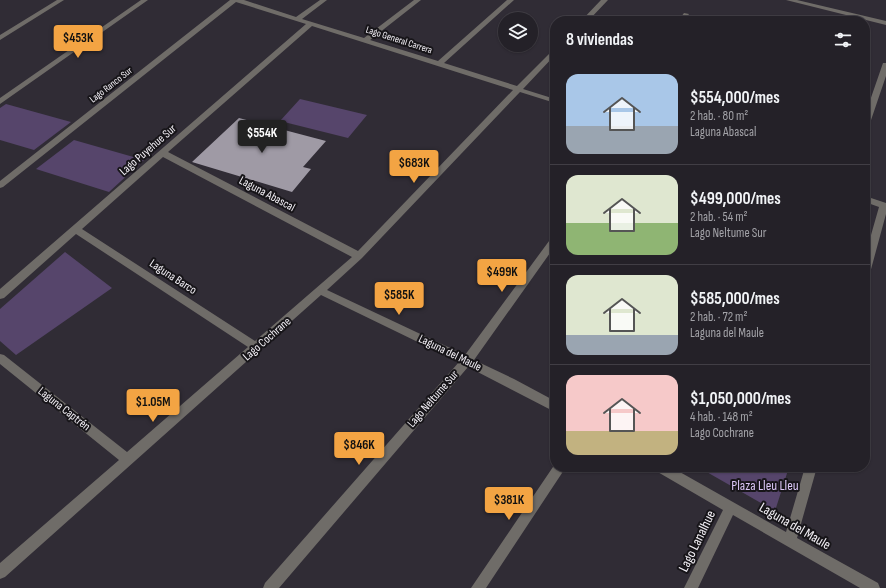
<!DOCTYPE html>
<html lang="es">
<meta charset="utf-8">
<style>
body{margin:0;font-family:"Sofia Sans Condensed",sans-serif;background:#2c2930;color:#f1f3f6;height:100vh;display:flex;flex-direction:column;font-size:15px;white-space:nowrap}
*{box-sizing:border-box;margin:0}
p{font-size:13px;color:#a3a3a8}
.icon{flex:none;width:22px;height:22px;fill:none;stroke:currentColor;stroke-width:2;stroke-linecap:round;stroke-linejoin:round}
.map{position:relative;flex:1;overflow:hidden}
.side{position:absolute;left:550px;top:16px;width:320px;height:456px;display:flex;flex-direction:column;background:#242128;border-radius:16px;box-shadow:0 1px 3px #0004,0 0 0 1px #413e45}
.side>*{flex:none}
.tools{position:absolute;left:498px;top:12px;display:grid;gap:8px}
.tools a{display:grid;place-items:center;width:40px;height:40px;border-radius:50%;background:#242128;box-shadow:0 1px 3px #0004,0 0 0 1px #413e45;font-size:20px}
.price{position:absolute;translate:-50% -34px;padding:0 9px;border-radius:4px;background:#f3a443;color:#111;font-size:13px;line-height:26px;filter:drop-shadow(0 1px 2px #0008)}
.price::after{content:'';position:absolute;left:50%;top:24px;width:12px;height:9px;margin-left:-6px;background:inherit;clip-path:polygon(0 0,100% 0,50% 100%)}
.price.selected{background:#222;color:#fff}
ul{padding:0;list-style:none}
li{display:flex;align-items:center;gap:12px;height:100px;padding:0 16px}
li+li{border-top:1px solid #413e45}
li span{display:grid;place-items:center;flex:none;width:112px;height:80px;border-radius:12px;color:#555}
li>.icon{margin-inline-start:auto}
span .icon{width:48px;height:48px;fill:#fffc;stroke-width:1}
li b{font-size:17px}
h2{display:flex;justify-content:space-between;align-items:center;height:48px;padding:0 16px;font-size:17px}
.map>svg:first-child{display:block}
.green{fill:#56456b}
.building{fill:#9f9aa5}
.lines{fill:none;stroke-linecap:round;stroke-linejoin:round}
.minor{fill:#6f6c68;fill-rule:evenodd}
.labels{text-anchor:middle;dominant-baseline:central;stroke-width:4;stroke-linejoin:round;paint-order:stroke}
.far-street-label{font-size:10px;fill:#f3f0f6;stroke:#171519}
.street-label{font-size:12px;fill:#f3f0f6;stroke:#171519}
.near-park-label{font-size:14px;fill:#dcc8f8;stroke:#171519}
.near-street-label{font-size:14px;fill:#f3f0f6;stroke:#171519}
</style>
<div class="map">
<svg width="886" height="588" viewBox="0 0 886 588">
<rect width="100%" height="100%" fill="#302c35"/>
<path class="green" d="M300,99L367,115L348,138L280,121Z
M6,104L71,122L34,150L0,140V108Z
M74,140L144,160L109,192L36,169Z
M65,252L112,288L16,355L0,341V309Z
M698,467H789L775,511Z"/>
<path class="building" d="M239,118L326,141L303,167L311,169L292,192L192,162Z"/>
<g class="lines">
<path class="minor" d="M57,0H64L0,40V35Z
M141,0H148L0,104V98Z
M230,0H244L296,17L320,0H327L302,19L364,38L414,0H421L370,40L438,61L507,0H514L444,63L517,86L553,50L555,49V55L523,89L555,99V103L520,92L362,258L327,290L465,355L552,237L555,236V246L474,360L514,379L555,401V412L468,367L279,588H263L265,583L459,362L321,295L5,577L0,579V563L119,460L0,364V354L4,355L127,452L248,347L76,234L4,298L0,299V289L306,24L236,2L3,187L0,188V181ZM312,26L513,90L358,251L168,152ZM163,157L352,257L255,341L82,229Z
M601,0H608L588,21H581Z
M786,0H797L886,21V25Z
M684,13L689,14L684,21H678Z
M883,63H886V76L869,126L865,128V115Z
M865,196L886,203V214L870,273L865,277V256L879,207L865,202Z
M555,464V467H566L486,588H471Z
M654,467H671L786,532L805,467H817L797,538L878,583L880,588H860L733,515L698,588H684L723,510L656,471Z"/>
</g>
<g class="labels">
<g class="far-street-label">
<text transform="translate(399 40) rotate(18)">Lago General Carrera</text>
<text transform="translate(111 85) rotate(-38)">Lago Ranco Sur</text>
</g>
<g class="street-label">
<text transform="translate(148 150) rotate(-41)">Lago Puyehue Sur</text>
<text transform="translate(267 194) rotate(28)">Laguna Abascal</text>
<text transform="translate(173 277) rotate(33)">Laguna Barco</text>
<text transform="translate(267 339) rotate(-41)">Lago Cochrane</text>
<text transform="translate(450 353) rotate(26)">Laguna del Maule</text>
<text transform="translate(433 399) rotate(-49)">Lago Neltume Sur</text>
<text transform="translate(64 409) rotate(38)">Laguna Captrén</text>
</g>
<g class="near-park-label">
<text x="765" y="485">Plaza Lleu Lleu</text>
</g>
<g class="near-street-label">
<text transform="translate(795 526) rotate(30)">Laguna del Maule</text>
<text transform="translate(697 541) rotate(-64)">Lago Lanalhue</text>
</g>
</g>
</svg>
<div class="tools">
<a><svg class="icon" aria-label="layers" viewBox="0 0 24 24"><path d="M12 4l9 5-9 5-9-5zM3 14l9 5 9-5"/></svg></a>
</div>
<b class="price" style="left:78px;top:59px">$453K</b>
<b class="price selected" style="left:262px;top:154px">$554K</b>
<b class="price" style="left:414px;top:184px">$683K</b>
<b class="price" style="left:502px;top:293px">$499K</b>
<b class="price" style="left:399px;top:316px">$585K</b>
<b class="price" style="left:153px;top:423px">$1.05M</b>
<b class="price" style="left:359px;top:466px">$846K</b>
<b class="price" style="left:509px;top:521px">$381K</b>
<section class="side">
<h2>8 viviendas<svg class="icon" aria-label="filters" viewBox="0 0 24 24"><path d="M4 7h16M4 17h16"/><circle cx="9" cy="7" r="2"/><circle cx="15" cy="17" r="2"/></svg></h2>
<ul>
<li><span style="background:linear-gradient(#a9c7e8 65%,#9aa5b1 0)"><svg class="icon" aria-label="home" viewBox="0 0 24 24"><path d="M3 11l9-7 9 7M6 9v11h12V9"/></svg></span><div><b>$554,000/mes</b><p>2 hab. · 80 m²</p><p>Laguna Abascal</p></div></li>
<li><span style="background:linear-gradient(#dfe7d0 60%,#8fb573 0)"><svg class="icon" aria-label="home" viewBox="0 0 24 24"><path d="M3 11l9-7 9 7M6 9v11h12V9"/></svg></span><div><b>$499,000/mes</b><p>2 hab. · 54 m²</p><p>Lago Neltume Sur</p></div></li>
<li><span style="background:linear-gradient(#dfe7d0 75%,#9aa5b1 0)"><svg class="icon" aria-label="home" viewBox="0 0 24 24"><path d="M3 11l9-7 9 7M6 9v11h12V9"/></svg></span><div><b>$585,000/mes</b><p>2 hab. · 72 m²</p><p>Laguna del Maule</p></div></li>
<li><span style="background:linear-gradient(#f6c9c9 70%,#c2b280 0)"><svg class="icon" aria-label="home" viewBox="0 0 24 24"><path d="M3 11l9-7 9 7M6 9v11h12V9"/></svg></span><div><b>$1,050,000/mes</b><p>4 hab. · 148 m²</p><p>Lago Cochrane</p></div></li>
</ul>
</section>
</div>
